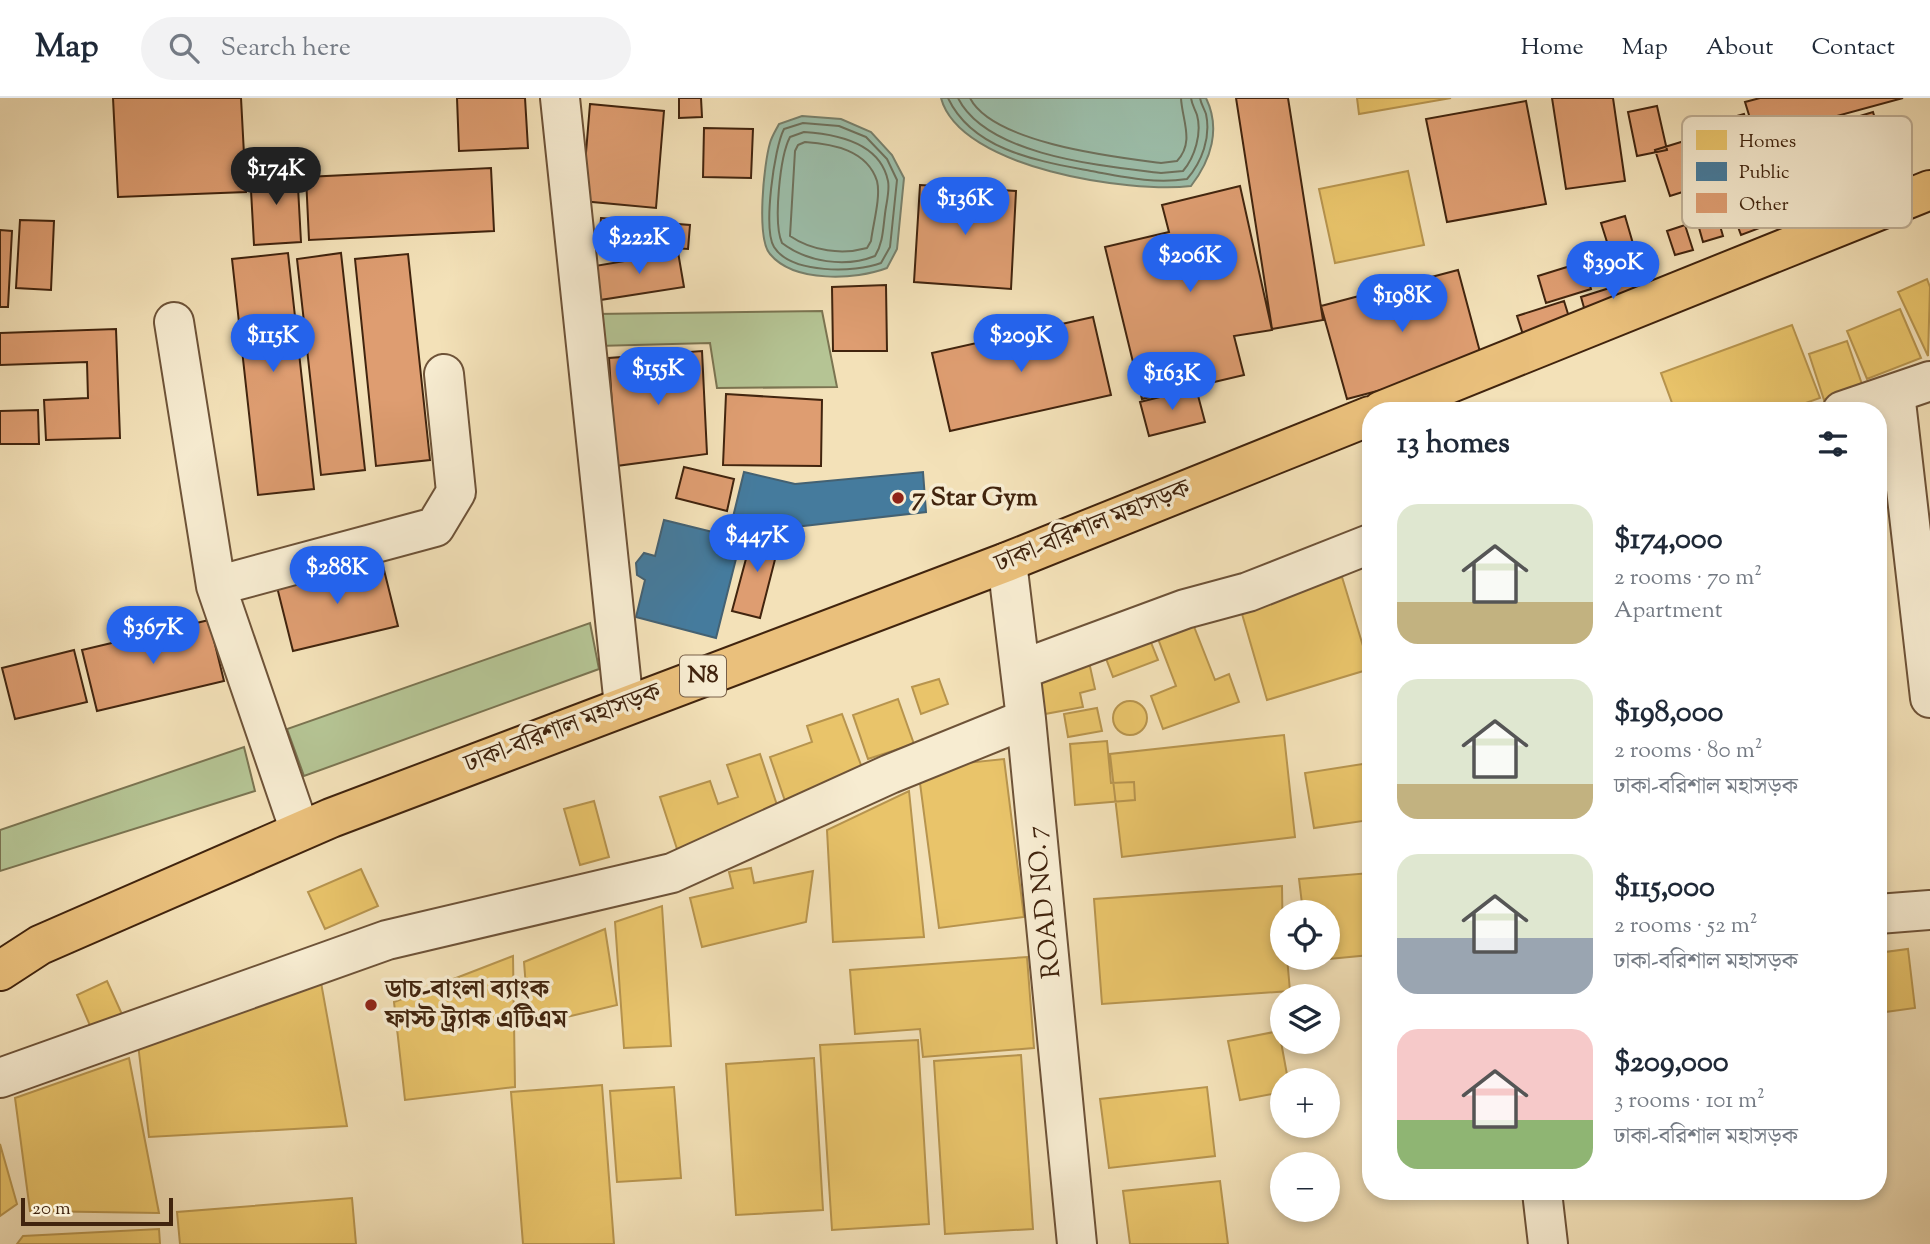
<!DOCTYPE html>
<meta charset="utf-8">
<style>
body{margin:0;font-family:"Sorts Mill Goudy","Noto Serif Bengali",serif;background:#f2f2f3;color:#1f2937;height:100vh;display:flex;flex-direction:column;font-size:26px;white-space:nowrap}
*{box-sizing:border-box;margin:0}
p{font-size:23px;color:#747a83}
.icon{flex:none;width:38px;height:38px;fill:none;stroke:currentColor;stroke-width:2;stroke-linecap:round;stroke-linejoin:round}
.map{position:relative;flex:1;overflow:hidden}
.panel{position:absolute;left:1362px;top:304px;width:525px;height:798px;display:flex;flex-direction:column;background:#fff;border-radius:28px;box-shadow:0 4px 10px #0003}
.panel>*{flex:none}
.fabs{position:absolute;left:1270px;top:802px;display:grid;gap:14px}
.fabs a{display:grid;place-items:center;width:70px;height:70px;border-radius:50%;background:#fff;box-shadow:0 4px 10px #0003;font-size:35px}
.scale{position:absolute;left:21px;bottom:18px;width:152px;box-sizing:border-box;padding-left:7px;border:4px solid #41240e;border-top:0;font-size:19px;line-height:24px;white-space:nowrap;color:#41240e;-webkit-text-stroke:5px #f7ecd1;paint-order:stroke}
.price{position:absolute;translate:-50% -60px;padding:0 16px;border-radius:24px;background:#2563eb;color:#fff;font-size:23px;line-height:46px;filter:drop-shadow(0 2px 4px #0008)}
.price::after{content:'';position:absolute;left:50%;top:42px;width:21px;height:16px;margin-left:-10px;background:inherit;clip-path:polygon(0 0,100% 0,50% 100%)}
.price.current{background:#222;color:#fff}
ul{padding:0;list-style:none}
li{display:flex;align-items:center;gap:21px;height:175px;padding:0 35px}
li span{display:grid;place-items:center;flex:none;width:196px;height:140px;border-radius:21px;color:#555}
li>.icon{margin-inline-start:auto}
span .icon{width:84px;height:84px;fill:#fffc;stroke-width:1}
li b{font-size:30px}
h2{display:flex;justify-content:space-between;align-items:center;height:84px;padding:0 35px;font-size:30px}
header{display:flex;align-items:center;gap:42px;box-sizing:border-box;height:98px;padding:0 35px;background:#fff;border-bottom:2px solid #e0e1e3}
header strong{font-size:33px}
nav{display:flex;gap:38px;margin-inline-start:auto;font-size:24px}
.search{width:490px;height:63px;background:#f2f2f3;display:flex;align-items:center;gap:18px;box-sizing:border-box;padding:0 24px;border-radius:38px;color:#747a83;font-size:26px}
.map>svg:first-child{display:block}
.green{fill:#b5c494;stroke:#7b7451;stroke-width:2}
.water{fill:#9cbeaa;stroke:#78806c;stroke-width:2}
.homes{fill:#e9c46a;stroke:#b7944e;stroke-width:2}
.public{fill:#457b9d;stroke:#446172;stroke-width:2}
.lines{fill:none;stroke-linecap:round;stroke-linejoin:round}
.shore{stroke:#6e715c;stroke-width:2}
.building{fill:#de9d71;stroke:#41240e;stroke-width:2}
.minor-casing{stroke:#6e5338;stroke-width:42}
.highway-casing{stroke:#41240e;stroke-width:42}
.minor{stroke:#f7ecd1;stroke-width:38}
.highway{stroke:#eac07c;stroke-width:38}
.poi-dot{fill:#8f2418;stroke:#f7ecd1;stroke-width:2.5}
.labels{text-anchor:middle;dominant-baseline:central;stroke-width:7;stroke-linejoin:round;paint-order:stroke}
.shield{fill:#f7ecd1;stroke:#786048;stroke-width:2}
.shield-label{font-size:24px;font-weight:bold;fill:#41240e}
.poi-label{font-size:26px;font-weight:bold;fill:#41240e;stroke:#f7ecd1;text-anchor:start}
.street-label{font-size:26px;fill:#41240e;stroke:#f7ecd1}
.key{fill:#f7ecd1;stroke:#c0b096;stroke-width:2}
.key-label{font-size:19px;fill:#41240e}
</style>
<header>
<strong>Map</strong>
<div class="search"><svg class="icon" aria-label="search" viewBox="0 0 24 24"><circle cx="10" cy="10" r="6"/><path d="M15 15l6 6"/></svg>Search here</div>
<nav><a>Home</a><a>Map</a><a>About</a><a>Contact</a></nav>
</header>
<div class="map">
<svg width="1930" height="1146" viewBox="0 0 1930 1146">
<rect width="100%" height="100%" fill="#f3e1b8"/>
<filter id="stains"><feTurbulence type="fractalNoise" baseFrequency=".00286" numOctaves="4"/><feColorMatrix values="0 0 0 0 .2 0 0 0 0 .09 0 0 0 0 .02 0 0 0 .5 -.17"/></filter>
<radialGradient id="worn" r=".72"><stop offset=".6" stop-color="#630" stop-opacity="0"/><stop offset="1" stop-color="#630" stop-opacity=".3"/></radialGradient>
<path class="green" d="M822,213L837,289L717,290L710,245L597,248L596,216Z
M590,525L599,571L304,678L287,631Z
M244,649L255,693L0,773V732Z"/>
<path class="water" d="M941,0H1206C1221,31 1211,62 1191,88C1130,95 960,71 941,0Z
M802,18L841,21L871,34L892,57L904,80L897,151L887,170C856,182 794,185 770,156C756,140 764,65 770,45C772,38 776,32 779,26Z"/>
<path class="homes" d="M1357,0H1451L1359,16Z
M1408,73L1424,147L1335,165L1319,91Z
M1927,181L1930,189L1928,258L1898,194Z
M1900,211L1921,260L1867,281L1847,233Z
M1792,227L1820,300L1783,313H1675L1661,275Z
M1847,243L1863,289L1824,302L1809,256Z
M1342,479L1370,571L1267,602L1240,509Z
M1193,526L1215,582L1229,576L1239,604L1163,631L1151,598L1176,588L1157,538Z
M1146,532L1158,562L1113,579L1102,550Z
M1089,564L1095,591L1080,595L1083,609L1045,616L1036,575Z
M939,581L948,606L921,616L912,589Z
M898,601L914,646L868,661L853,617Z
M1113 620a17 17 0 1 1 34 0a17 17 0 1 1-34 0Z
M1097,610L1102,633L1068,639L1064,616Z
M842,616L864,675L785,703L770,659L812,644L807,628Z
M1284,637L1295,739L1122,759L1110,656Z
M1107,643L1111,685L1134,684L1135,702L1075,707L1070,646Z
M760,656L781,719L678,754L660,699L710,683L718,706L738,699L727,667Z
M1004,661L1024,819L939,830L918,670Z
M1369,665L1370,722L1314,730L1305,675Z
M909,693L924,839L833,844L827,732Z
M594,703L609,759L580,767L564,711Z
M751,770L754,785L813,773L806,824L702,849L690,800L733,790L729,774Z
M361,771L378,808L325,831L308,794Z
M1370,775V857L1308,863V859H1328V814H1303L1299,781Z
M1282,788L1283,859H1287L1290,893L1102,906L1094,801Z
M662,808L671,948L624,950L615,824Z
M605,831L617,907L529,928L524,864Z
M1908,851L1915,910L1878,915V855Z
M513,858L515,989L405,1002L394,904Z
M1027,859L1034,950L923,959L920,931L855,936L850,872Z
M320,879L347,1028L149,1039L138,946Z
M107,883L125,923L94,937L77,897Z
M1279,933L1288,982H1283V994L1240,1002L1228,943Z
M918,942L929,1126L832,1132L820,947Z
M1021,957L1033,1131L945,1136L934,963Z
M129,960L159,1115L30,1113L15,1000Z
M814,960L823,1112L736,1117L726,966Z
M602,987L614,1146H523L511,994Z
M674,989L681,1080L617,1084L610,993Z
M1207,989L1215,1058L1109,1070L1100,1001Z
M0,1046L17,1106L0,1118Z
M1220,1083L1228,1146H1130L1123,1093Z
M352,1100L356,1146H180L177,1114Z
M159,1131L160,1146H17L23,1138Z"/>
<path class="public" d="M744,374L795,386L923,374L926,414L786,430L733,419Z
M664,422L741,441L716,540L636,519L645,482L637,477L636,465L644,455L655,458Z"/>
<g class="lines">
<path class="shore" d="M948,0C973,53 1039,63 1091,73C1124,79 1154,86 1187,81C1202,64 1211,39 1206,16C1204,10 1201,6 1200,0
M958,0C987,58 1103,68 1161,75L1183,73C1195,59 1202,35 1197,17C1195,11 1192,7 1191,0
M970,0C993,45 1114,59 1161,65L1177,63C1195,44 1182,22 1181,0
M803,25L839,28L866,39L887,61L897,82L890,149L881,165C855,175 791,176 774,149C763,131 774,50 784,31Z
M804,34C836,36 880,44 888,83C890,93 886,106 885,116C883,131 883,145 875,158C845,170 807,164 782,145C773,125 780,58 790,39Z
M805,44C833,46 867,52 877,83C881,99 873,126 871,143L867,150C842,157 812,153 790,138L795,53L798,47Z"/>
</g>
<path class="building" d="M113,0H241L246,94L118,99Z
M457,0H525L528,50L459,53Z
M679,0H701L702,19L679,20Z
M1236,0H1288L1323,222L1272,231Z
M1552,0H1613L1625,83L1566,91Z
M1760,0H1903L1756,40L1745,4Z
M1526,3L1546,106L1447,124L1426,21Z
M590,6L664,13L656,110L582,103Z
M1657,8L1667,52L1637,58L1628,14Z
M1873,14L1877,27L1851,35L1847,22Z
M1744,16L1760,66L1713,80L1698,29Z
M704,30L753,31L751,80L703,79Z
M1694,40L1708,86L1670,98L1655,52Z
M1767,69L1786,120L1741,137L1722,85Z
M491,70L494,133L309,142L306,79Z
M297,71L301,144L254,147L250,74Z
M920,87L1016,93L1011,191L914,184Z
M1240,88L1272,232L1234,238L1244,277L1142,301L1105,149L1169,134L1162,107Z
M1712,100L1723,138L1703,144L1692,105Z
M1625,118L1636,156L1613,163L1601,125Z
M601,120L690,127L688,151L599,145Z
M20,122L54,123L51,192L16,190Z
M1685,127L1693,152L1675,157L1667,133Z
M0,132L12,133L8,209H0Z
M678,154L684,189L600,202L595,168Z
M288,155L314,391L258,397L232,161Z
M341,155L365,372L321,377L297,161Z
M408,156L430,362L376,368L355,161Z
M1583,164L1591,191L1546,205L1538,178Z
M1458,172L1483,265L1347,301L1321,208Z
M1638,181L1645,207L1588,224L1581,199Z
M886,187L887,253H833L832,189Z
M1564,203L1574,235L1527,249L1517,218Z
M1093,219L1111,297L950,333L932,255Z
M116,231L120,340L46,342L44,302L88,300L87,264L0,267V235Z
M702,253L707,356L616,368L609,260Z
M1196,290L1205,324L1149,338L1140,304Z
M726,296L822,302L821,368L723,367Z
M38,312L39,346H0V313Z
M684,369L734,381L727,413L676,400Z
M754,431L781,438L760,520L732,513Z
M382,464L398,528L293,553L277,489Z
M209,522L224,583L97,613L82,552Z
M74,552L87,604L15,621L2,570Z"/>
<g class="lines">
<defs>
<path id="minor" d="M560,0L624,608
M174,224L216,488L300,733
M1895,295L1930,600
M1842,313L1930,283
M1007,464L1026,621L1077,1146
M216,488L435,429L456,394L444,276
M1020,572L1185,511L1248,494L1370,446
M1878,816L1930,812
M0,980L387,842L672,775L890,676L1026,621
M1542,1094L1548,1146"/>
<path id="highway" d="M1381,313L1930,92
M0,873L40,847L331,720L1007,464L1370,318"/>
</defs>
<use href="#minor" class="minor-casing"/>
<use href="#highway" class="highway-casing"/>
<use href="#minor" class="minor"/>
<use href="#highway" class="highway"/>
</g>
<g class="poi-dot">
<circle cx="898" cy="400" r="7"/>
<circle cx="371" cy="907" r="7"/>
</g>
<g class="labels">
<rect class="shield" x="680" y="557.5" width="46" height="41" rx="5"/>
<g class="shield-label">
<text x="703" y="578">N8</text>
</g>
<g class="poi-label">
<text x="912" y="400">7 Star Gym</text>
<text x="385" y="892">ডাচ-বাংলা ব্যাংক<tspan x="385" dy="30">ফাস্ট ট্র্যাক এটিএম</tspan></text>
</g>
<g class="street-label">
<text transform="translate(1093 429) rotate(-22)">ঢাকা-বরিশাল মহাসড়ক</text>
<text transform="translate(563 631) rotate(-21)">ঢাকা-বরিশাল মহাসড়ক</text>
<text transform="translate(1045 804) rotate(-96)">ROAD NO. 7</text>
</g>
</g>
<rect x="1682" y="18" width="230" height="112" rx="10" class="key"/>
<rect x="1696" y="32" width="31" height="20" fill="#e9c46a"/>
<rect x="1696" y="64" width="31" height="19" fill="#457b9d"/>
<rect x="1696" y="95" width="31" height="20" fill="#de9d71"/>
<g class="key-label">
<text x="1739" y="49">Homes</text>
<text x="1739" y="80">Public</text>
<text x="1739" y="112">Other</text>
</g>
<rect width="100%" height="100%" filter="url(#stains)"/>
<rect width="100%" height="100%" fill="url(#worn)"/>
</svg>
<div class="fabs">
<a><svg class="icon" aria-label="locate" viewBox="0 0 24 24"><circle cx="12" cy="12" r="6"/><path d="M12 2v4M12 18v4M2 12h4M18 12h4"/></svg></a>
<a><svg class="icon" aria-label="layers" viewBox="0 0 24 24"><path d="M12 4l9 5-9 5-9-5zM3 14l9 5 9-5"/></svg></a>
<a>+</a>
<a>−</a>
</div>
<div class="scale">20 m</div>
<b class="price current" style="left:276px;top:109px">$174K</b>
<b class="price" style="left:965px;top:139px">$136K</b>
<b class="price" style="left:639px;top:178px">$222K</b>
<b class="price" style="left:1190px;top:196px">$206K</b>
<b class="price" style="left:1613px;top:203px">$390K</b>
<b class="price" style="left:1402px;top:236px">$198K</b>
<b class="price" style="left:273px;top:276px">$115K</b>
<b class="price" style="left:1021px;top:276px">$209K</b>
<b class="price" style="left:658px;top:309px">$155K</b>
<b class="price" style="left:1172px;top:314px">$163K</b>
<b class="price" style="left:757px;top:476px">$447K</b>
<b class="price" style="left:337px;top:508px">$288K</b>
<b class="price" style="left:153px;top:568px">$367K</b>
<section class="panel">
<h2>13 homes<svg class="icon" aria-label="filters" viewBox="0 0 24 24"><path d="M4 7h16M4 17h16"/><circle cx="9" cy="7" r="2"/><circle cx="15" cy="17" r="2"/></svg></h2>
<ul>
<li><span style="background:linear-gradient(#dfe7d0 70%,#c2b280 0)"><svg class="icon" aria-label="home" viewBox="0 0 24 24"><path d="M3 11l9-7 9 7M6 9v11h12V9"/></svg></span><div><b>$174,000</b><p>2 rooms · 70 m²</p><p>Apartment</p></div></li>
<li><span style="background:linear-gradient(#dfe7d0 75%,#c2b280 0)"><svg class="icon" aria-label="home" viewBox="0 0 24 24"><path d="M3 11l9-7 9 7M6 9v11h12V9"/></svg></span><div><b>$198,000</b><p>2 rooms · 80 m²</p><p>ঢাকা-বরিশাল মহাসড়ক</p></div></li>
<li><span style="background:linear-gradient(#dfe7d0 60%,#9aa5b1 0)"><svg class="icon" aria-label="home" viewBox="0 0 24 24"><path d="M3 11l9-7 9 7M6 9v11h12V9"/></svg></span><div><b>$115,000</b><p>2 rooms · 52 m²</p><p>ঢাকা-বরিশাল মহাসড়ক</p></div></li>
<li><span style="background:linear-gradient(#f6c9c9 65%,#8fb573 0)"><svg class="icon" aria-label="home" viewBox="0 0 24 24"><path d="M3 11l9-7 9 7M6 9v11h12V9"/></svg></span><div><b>$209,000</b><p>3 rooms · 101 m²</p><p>ঢাকা-বরিশাল মহাসড়ক</p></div></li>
</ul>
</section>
</div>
